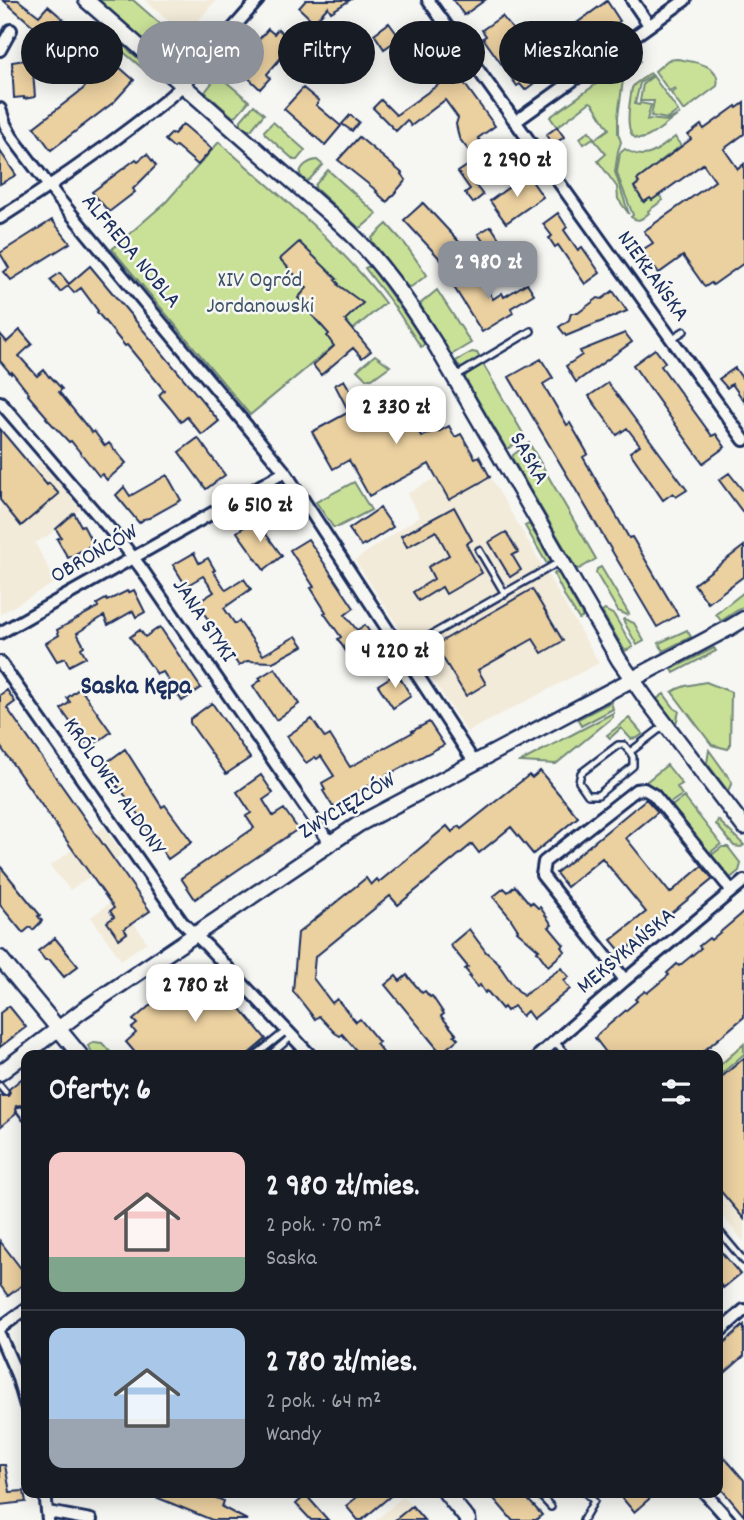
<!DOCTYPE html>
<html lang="pl">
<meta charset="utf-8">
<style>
body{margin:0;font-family:Dekko,sans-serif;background:#242831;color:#f1f3f6;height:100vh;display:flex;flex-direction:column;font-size:26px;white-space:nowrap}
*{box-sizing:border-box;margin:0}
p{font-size:23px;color:#9ea1a6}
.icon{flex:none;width:38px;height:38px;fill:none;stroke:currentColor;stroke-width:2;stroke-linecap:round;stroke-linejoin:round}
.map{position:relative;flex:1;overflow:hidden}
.side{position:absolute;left:21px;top:1050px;width:702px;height:448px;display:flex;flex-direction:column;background:#171b24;border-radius:14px;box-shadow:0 4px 18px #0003}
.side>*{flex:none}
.hud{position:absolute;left:21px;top:21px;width:704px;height:63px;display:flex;gap:14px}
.price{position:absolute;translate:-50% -60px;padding:0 16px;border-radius:14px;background:#fff;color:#222;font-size:23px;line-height:46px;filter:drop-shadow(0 2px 4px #0008)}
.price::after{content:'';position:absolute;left:50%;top:42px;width:21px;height:16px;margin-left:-10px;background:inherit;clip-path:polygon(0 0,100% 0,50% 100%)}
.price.on{background:#8c9099;color:#fff}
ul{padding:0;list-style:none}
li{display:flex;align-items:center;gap:21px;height:175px;padding:0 28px}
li+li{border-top:2px solid #363941}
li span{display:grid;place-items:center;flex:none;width:196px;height:140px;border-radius:14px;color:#555}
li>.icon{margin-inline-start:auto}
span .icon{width:84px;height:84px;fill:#fffc;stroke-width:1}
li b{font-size:30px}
h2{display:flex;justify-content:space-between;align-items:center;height:84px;padding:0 28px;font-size:30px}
.chip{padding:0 24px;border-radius:32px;background:#171b24;box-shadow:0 4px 18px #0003;font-size:24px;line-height:63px}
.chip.on{background:#8c9099;color:#fff}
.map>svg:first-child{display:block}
.built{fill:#f3ebd9}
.green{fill:#c9e197;stroke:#72887a;stroke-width:2}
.building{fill:#ebd0a0;stroke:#1b2f5e;stroke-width:2}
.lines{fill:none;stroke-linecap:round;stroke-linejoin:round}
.service-casing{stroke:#1b2f5e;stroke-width:10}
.minor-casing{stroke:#1b2f5e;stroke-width:16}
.tertiary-casing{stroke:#1b2f5e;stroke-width:19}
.service{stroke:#f6f6f2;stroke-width:5}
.minor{stroke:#f6f6f2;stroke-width:10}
.tertiary{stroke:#f6f6f2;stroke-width:14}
.labels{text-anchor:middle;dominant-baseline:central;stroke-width:5;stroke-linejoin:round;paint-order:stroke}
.street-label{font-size:23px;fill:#1b2f5e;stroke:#f6f6f2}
.park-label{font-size:23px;fill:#3e5369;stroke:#f6f6f2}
.quarter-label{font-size:26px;font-weight:bold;fill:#1b2f5e;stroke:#f6f6f2}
</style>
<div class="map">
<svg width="744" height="1520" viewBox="0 0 744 1520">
<rect width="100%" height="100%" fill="#f6f6f2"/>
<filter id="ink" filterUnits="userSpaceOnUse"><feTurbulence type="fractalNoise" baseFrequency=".0143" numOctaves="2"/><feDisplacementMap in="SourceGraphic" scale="14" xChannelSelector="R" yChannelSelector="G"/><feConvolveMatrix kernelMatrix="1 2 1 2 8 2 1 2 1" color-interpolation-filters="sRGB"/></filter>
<g filter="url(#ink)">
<path class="built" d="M145,0H216L185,36Z
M477,454L599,663L467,732L355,560L420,516L407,494Z
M40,462L81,508L46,537L35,543L56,582L0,614V485L32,468Z
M104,827L123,854L70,890L50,866Z
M117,898L147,942L121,960L91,917Z
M744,1041V1242L718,1211V1064Z
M403,1497L424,1520H376Z"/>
<path class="green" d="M99,0H133L180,41L165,58Z
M124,46L153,71L148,73L120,49Z
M637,55L640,61L631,68L623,80L618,116V133L621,142L618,151L615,172L629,214L618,199L617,187L598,161L606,154L593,138L584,144L580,138L589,131L595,139L609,129L593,104L590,102L557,127L550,117Z
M677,59C694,62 722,64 717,86L685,110H683L671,93L676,90L675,88L669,91L655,71L668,60Z
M650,73L652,75L640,83L635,104L639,105L640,103L651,105L647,120H650V119L667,121L680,114C669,121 658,132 647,137C620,149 630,100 632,88L635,84Z
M218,75L249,101L236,116L233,117L205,92Z
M653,76L678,111L667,119L651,116L654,101H640L643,84Z
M254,105L264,114L251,130H248L241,124V120Z
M273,122L305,150L297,160H294L265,134L264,131Z
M675,137L681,146L659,162L660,163L634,187L644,202L650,198L652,200L659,195L663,200L648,211L649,213C643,218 639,223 631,217L633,215L619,179L617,172L620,153L625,149C647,163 657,150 675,137Z
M219,142C276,193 338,241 385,303L250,415L112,249L166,202Z
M317,160L323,165L309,180L306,181L300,175C300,166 309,161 317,160Z
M328,170L377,214L362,227L359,228L315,188V185Z
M387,224L405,244L427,275L411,287L407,286L372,241V238Z
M367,267H370C389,291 407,317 424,343L423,346L421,347L394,306L365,268Z
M437,290L471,343L451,355L420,304Z
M472,352L477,353L480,358L462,368L459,367L456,361Z
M375,355L390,366L372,379H366L357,370Z
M483,364L525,437L509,448H506L465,378L466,375Z
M529,443L596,559L579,569L576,568L512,458L513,455Z
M354,482L371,510L338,527H333L316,502Z
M529,524L551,561L547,564L525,526Z
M601,567L629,614L627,615L618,611L596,573L597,569Z
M555,573L559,574L582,615V618L579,619L566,599L554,574Z
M744,592V606L721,621L716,614Z
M605,610L614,615L633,647L625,651L602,612Z
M624,619L634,623L644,641L637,645L623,620Z
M687,630L691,637L663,651L659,643Z
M714,648L716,651L674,673L672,669Z
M706,682L731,692L730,746L728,749L712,745L672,692C683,685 692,685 706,682Z
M664,694L675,709L679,711L676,724L657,699Z
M611,702L613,709L581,726L578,719Z
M613,713V717L556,764L520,762Z
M629,718L643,734L637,738L631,739L621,728L610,738L607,735Z
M709,750L732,782L728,791L707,763Z
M667,765L682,784L677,787L682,795L667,805L641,786Z
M684,797L721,844L707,855L669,808Z
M718,820L744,845L741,847L734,846L716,824Z
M722,847H728L741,864L739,871L728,880L709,857Z
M94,1042L102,1043L113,1055H94L88,1046Z
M744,1044V1054L718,1077V1067Z"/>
<path class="building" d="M3,0H18L39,16L48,6L92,44L76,63Z
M306,0H350L331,12L328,7L314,22L299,8Z
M453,0H485L464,15Z
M607,1L620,21L572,55L559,36Z
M502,16L514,31L509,34L529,62L534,60L545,75L525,90L520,84L517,86L483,38L486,36L482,30Z
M389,23L400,38L384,49L374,34Z
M268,29L274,34L278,29L297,46L288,56L285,53L267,74L270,78L260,89L236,66Z
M432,39L443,55L421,71L409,55Z
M329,41L336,48L327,58L320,52Z
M331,54L348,69L339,78L322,63Z
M32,59L35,97L24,99V97L14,98L12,62Z
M110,59L134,80L114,102L51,150L34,127L83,89Z
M456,72L495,126L478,138L500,168L476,186L483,195L473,203L465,193L470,189L458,172L476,160L459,138L456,124L458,118L445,100L411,126L407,120L396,131L373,108L381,100L396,115Z
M303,88L319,101L316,105L341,126L325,145L284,109Z
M744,103V134L724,149L738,169L744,164V263L713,285L711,283L705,287L683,256L659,273L642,250L653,243L644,231L715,181L703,164L652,200L650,198L644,202L634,187L639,183L637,180L691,139L688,135L701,125L704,129L736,106L737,108Z
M350,115L359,122L352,131L342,124Z
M183,124L212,149L198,165L176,146L174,148L165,140L172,133L174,134Z
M557,127L564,137L553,145L546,135Z
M359,137L402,173L401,174L406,180L387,202L376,192L377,191L338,160Z
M0,151L16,175L0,184Z
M147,154L156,166L133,189L135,192L109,212L92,192L136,159L138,161Z
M527,174L543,197L506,223L490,201Z
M423,203L462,245L443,262L404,220Z
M558,213L567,227L564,230L578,250L582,247L600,273L585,284L558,245L555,247L549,238L552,236L543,224Z
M52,220L70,243L11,280L4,272L9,268L0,253Z
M491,226L507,251L495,258L478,234Z
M299,242L337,279L335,280L339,284L338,285L363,303L345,320L371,351L362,358L353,348L321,375L313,365L334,346L327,336L329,334L311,314L313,312L298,298L307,288L280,259Z
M90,266L219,421L202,435L187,417L181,422L170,408L159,395L164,390L127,345L125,346L97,312L98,311L81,288L74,293L68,286L60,292L50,280L60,273L69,284Z
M476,270L493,299L502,293L504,297L527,283L534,294L511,308L513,313L482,332L452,284Z
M613,291L627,311L566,336L559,327L569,320L571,313H578L598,298L602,299Z
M20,330L32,344L19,356L37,376L44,370L49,377L50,376L62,389L59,392L92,433L94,431L105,446L109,443L126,463L107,480L102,474L99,476L71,441L69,442L46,418L47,417L28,395L29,394L12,372L11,374L0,361V334L7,342Z
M625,333L632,342L576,382L566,366L582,355L580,351Z
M655,349L665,362L661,366L712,436L716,434L725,447L703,463L633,365Z
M541,359L553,378L543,384L567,425L570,423L588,454L583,457L629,538L632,537L678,615L657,627L509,377Z
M735,368L744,381V401L732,384L727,388L719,379Z
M344,380L357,402L366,396L372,399L393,388L396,395L405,404L409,418L422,437L436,429L438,432L449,426L455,437L461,434L475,458L479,456L490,477L449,500L429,464L369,496L349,460L333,469L312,432L349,412L335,385Z
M608,383L687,490L676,497L673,493L663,500L630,452L640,445L627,428L617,435L589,396Z
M0,429L47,485L49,483L59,494L21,526L0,500Z
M198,438L225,475L206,489L179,452Z
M729,473L744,492V514L719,480Z
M167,475L181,500L149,518L143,519V520L139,523L116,495L124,487L130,496Z
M454,507L472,540L466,544L482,573L446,594L442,587L419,601L413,592L434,579L428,567L449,555L436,531L407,547L401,536Z
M380,508L393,527L365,545L364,544L361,546L349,529Z
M74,513L81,526L83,525L93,544L68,558L57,539L61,537L56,529Z
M255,519L282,556L264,570L237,532Z
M506,532L518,552L512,555L521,570L510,577L489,542Z
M308,539L354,608L345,615L357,630L365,625L384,654L360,673L338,639L341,637L324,613L326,612L311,588L314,587L290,550Z
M744,546V576L708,603L694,584Z
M194,553L199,563L208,558L215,570L213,571L226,590L244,579L251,589L224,608L235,624L239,621L263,655L296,636L303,646L273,662L247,661L239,666L197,603L214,592L203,576L186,586L173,565Z
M532,589L563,641L542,653L533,639L478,670L486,684L466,696L435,645Z
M134,590L145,612L136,617L133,611L108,625L104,616L77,633L84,646L81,648L86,657L69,666L65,658L57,661L46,643L59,635L57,630L98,607L97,604L106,599L107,601L127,591L128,593Z
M160,627L201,688L182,701L163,672L157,674L130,637L140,630L145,637Z
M275,668L299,704L276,720L253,686L261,680L259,678Z
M397,673L411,696L393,708L378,685Z
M80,688L111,732L96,743L92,738L85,743L61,709L70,702L67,698Z
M7,690L15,702L7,708L150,911L124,929L127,933L119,939L107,922L114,917L110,911L114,908L0,746V695Z
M212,703L250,758L226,774L190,723V719Z
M312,719L325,738L330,735L350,767L413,732L412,731L429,722L444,745L385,776L333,807L323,791L325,790L322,783L334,776L321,756L317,759L315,757L306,763L287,736Z
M125,749L162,807L165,805L192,842L168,859L142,821L143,820L118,786L117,787L103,765Z
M540,771L578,817L533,854L511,827L479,853L472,844L398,905L390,896L315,957L313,978L332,1003L337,999L356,1022L360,1019L379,1042L376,1044L385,1055H360L342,1034L340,1036L335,1033L319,1016L315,1019L293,991L298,933L366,878L371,885L377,879L379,882L447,826L452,832L459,826L461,829L529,775L532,778Z
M261,775L273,793L263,800L273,816L284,809L298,829L195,899L181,878L254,828L246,816L251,813L237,792Z
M646,799L658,812L626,838L670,893L702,866L713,879L622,953L611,940L646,912L602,858L567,887L556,873Z
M0,866L40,915L38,916L42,921L33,930L30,927L23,933L0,905Z
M515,886L530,904L532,902L538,908L540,907L552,925L549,927L564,945L562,947L565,951L548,966L537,951L539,950L517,931L518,930L509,916L493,897L504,888L508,892Z
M744,912V1017L699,1055H608L595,1038L599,1033L637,1001L635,999L645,991L647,993L669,975L667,973L677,964L679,966L701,948L699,946L709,938L711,940Z
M469,929L486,952L500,964L499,965L512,984L523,996L561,968L569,977L564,981L570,989L533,1019L527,1011L522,1016L514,1006L507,1011L504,1007L502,1009L487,991L485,993L480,985L477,987L469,977L471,976L465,969L468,967L450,945Z
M55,938L78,966L64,977L50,960H45L38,951Z
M407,975L422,993L425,991L430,997L432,996L444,1014L441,1016L456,1034L454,1035L458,1039L441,1053L385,985L396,976L400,981Z
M204,977L213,987L217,984L220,988L222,986L266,1039L247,1055H137L126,1042L136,1033L132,1028L137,1024L133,1020L168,990L181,980L185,985L190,981L194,986Z
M9,1006L26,1027L0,1047V1013Z
M744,1058V1219L718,1188V1080Z
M26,1075V1106L24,1107L20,1105L16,1106L15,1110L16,1114L0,1127V1096H8L10,1093L9,1089Z
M0,1241L26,1275V1282L8,1296L0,1285Z
M718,1248L740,1274L723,1288L718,1282Z
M744,1325V1356L718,1379V1348Z
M718,1450L744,1480V1516L718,1485Z
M0,1465H5L10,1492L24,1491L26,1502L0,1505Z
M146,1493H204L224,1501L222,1507L247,1520H212Z
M362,1493H394L362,1520H358L346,1506Z
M489,1493H522L542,1515L536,1520H512Z
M618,1493H656L634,1512Z
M306,1495L328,1520H311L296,1504Z
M412,1506L424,1520H395Z"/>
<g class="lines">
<defs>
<path id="service" d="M671,339L684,331
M456,376L531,331
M479,550L505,594
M403,651L561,561
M630,752L624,745H618L581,773L579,782L588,795H598L633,766V757L630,752L665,725
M555,1042L567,1055
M256,1055L286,1031
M270,1055L291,1037
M0,1086L5,1092
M20,1110L26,1118
M718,1230L744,1261
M538,1493L551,1507
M583,1520L594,1501L586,1493"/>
<path id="minor" d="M428,0L744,440
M632,0L649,25
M0,50L11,30
M0,109L5,124L12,137L58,198L285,472L474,762
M515,122L685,0
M0,218C46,189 90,159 133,126C150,113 167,100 183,85L258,0
M0,402L125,547L141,568L330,843
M0,633L285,472
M0,662L182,922L207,946L310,1055
M625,980L542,875L544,862L636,790L644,789L654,795L732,891
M539,1055L625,980L744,881
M0,1328L26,1309
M718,1333L744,1310
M0,1336L17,1375L26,1406
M45,1493L48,1520
M705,1493L729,1520
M48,1512L91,1520"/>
<path id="tertiary" d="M86,0L340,223C379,258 407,300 435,344L619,660L647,700L744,827
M0,958L80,1055
M0,1073L83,1010L359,824L729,628L744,619
M446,1493L468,1520"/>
</defs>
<use href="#service" class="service-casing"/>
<use href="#minor" class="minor-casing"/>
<use href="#tertiary" class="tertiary-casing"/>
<use href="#service" class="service"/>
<use href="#minor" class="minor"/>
<use href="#tertiary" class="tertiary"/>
</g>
</g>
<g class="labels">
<g class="street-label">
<text transform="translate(130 252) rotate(50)">ALFREDA NOBLA</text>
<text transform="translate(652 277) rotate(54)">NIEKŁAŃSKA</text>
<text transform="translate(528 459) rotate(60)">SASKA</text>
<text transform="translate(95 555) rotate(-30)">OBROŃCÓW</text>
<text transform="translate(203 621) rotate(56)">JANA STYKI</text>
<text transform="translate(113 787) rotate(55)">KRÓLOWEJ ALDONY</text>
<text transform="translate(348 807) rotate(-31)">ZWYCIĘZCÓW</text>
<text transform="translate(627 952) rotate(-40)">MEKSYKAŃSKA</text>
</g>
<g class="park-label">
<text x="260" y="281">XIV Ogród<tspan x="260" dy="26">Jordanowski</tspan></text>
</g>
<g class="quarter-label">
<text x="136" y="687">Saska Kępa</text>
</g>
</g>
</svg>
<b class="price" style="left:517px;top:199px">2 290 zł</b>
<b class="price on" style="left:488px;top:301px">2 980 zł</b>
<b class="price" style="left:396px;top:446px">2 330 zł</b>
<b class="price" style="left:260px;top:544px">6 510 zł</b>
<b class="price" style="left:395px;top:690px">4 220 zł</b>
<b class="price" style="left:195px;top:1024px">2 780 zł</b>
<div class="hud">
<a class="chip">Kupno</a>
<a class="chip on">Wynajem</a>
<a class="chip">Filtry</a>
<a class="chip">Nowe</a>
<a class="chip">Mieszkanie</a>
</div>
<section class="side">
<h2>Oferty: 6<svg class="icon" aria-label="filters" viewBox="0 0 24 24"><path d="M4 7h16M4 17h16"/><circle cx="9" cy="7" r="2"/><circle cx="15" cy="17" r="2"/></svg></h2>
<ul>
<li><span style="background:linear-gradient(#f6c9c9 75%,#7fa58c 0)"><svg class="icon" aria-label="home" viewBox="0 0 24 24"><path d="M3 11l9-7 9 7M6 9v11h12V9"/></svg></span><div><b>2 980 zł/mies.</b><p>2 pok. · 70 m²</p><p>Saska</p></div></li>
<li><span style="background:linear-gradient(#a9c7e8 65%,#9aa5b1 0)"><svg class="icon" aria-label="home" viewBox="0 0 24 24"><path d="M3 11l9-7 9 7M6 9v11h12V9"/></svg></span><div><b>2 780 zł/mies.</b><p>2 pok. · 64 m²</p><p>Wandy</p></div></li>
</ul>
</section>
</div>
